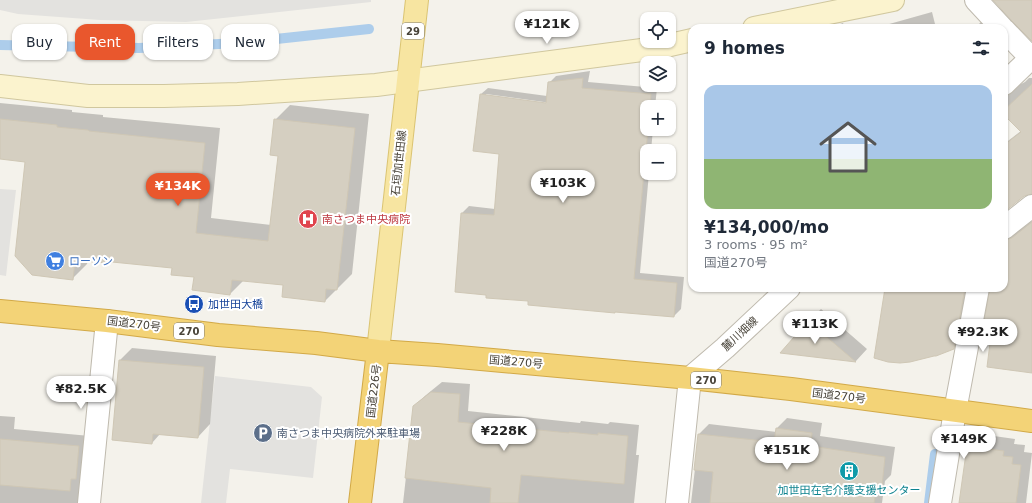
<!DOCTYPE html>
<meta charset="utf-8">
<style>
body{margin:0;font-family:"DejaVu Sans","Noto Sans JP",sans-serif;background:#f6f6f7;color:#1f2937;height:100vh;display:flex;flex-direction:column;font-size:15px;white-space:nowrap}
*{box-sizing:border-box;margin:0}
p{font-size:13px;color:#747a83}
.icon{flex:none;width:22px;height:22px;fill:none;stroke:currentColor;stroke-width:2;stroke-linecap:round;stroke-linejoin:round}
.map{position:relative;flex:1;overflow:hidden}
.sheet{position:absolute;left:688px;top:24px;width:320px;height:268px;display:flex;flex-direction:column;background:#fff;border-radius:12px;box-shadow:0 1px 3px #0004}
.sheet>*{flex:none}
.hud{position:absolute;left:12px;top:24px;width:380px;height:36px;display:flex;gap:8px}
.buttons{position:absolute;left:640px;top:12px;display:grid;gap:8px}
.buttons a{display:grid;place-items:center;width:36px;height:36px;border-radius:8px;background:#fff;box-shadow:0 1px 3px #0004;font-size:20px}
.price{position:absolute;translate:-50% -34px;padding:0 9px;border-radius:14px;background:#fff;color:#222;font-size:13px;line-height:26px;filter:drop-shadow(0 1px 2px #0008)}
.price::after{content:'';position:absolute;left:50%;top:24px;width:12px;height:9px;margin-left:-6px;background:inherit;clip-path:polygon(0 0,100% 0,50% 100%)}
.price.active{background:#e9572d;color:#fff}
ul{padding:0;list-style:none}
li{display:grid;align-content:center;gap:8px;height:212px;padding:0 16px}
li span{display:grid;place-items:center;height:124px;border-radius:12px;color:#555}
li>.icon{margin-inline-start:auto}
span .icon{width:72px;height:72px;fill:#fffc;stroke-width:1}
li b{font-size:17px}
h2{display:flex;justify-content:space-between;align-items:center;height:48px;padding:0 16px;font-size:17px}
.tag{padding:0 14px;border-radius:12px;background:#fff;box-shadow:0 1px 3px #0004;font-size:14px;line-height:36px}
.tag.active{background:#e9572d;color:#fff}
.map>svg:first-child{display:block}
.parking{fill:#e3e2df}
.shadow{fill:#0003;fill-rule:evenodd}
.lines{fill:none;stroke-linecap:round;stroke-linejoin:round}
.stream{stroke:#adcdeb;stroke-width:10}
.building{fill:#d5cfc1;stroke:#cfc7b5}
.street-casing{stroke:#bfbaae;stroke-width:24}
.secondary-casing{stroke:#d0c79e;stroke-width:24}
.primary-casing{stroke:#dbc472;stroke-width:24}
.highway-casing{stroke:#d2a947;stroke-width:24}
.street{stroke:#fff;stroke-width:22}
.secondary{stroke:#fbf3ce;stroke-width:22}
.primary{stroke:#f7e5a1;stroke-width:22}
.highway{stroke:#f3d377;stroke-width:22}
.labels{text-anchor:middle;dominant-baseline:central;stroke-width:4;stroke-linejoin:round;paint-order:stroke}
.shield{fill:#fff;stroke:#7f7b74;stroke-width:1}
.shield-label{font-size:10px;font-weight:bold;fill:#484339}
.street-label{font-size:11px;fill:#484339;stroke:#fff}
.health-label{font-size:11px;fill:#be3a42;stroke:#fff;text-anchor:start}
.shop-label{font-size:11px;fill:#366cbe;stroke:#fff;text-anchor:start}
.transit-label{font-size:11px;fill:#164399;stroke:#fff;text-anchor:start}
.service-label{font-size:11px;fill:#4e5e75;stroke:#fff;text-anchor:start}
.culture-label{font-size:11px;fill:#0d838f;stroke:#fff}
</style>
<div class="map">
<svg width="1032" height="503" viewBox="0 0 1032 503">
<rect width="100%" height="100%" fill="#f4f2eb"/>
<path class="parking" d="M0,0H371V2L186,22L100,20L18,14L0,10Z
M0,189L16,190L6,276L0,275Z
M215,376L311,387L322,397L313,478L230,469L226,503H201Z"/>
<path class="shadow" d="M932,12L936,28H875Z
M991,12L1017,39L1004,53V28H975Z
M843,23L845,28H829Z
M590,71L588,82L657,88L655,107H647V129H653L651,151H647V173H649L640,273L684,277L681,309L674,316L616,311L615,312L529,301L462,213L469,206L495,209L500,153L481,94L488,88L547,96L549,83L556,76ZM486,94L551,103V105L486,96Z
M1004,78L1012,85H1019L1025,82L1029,78H1032V193L1024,195L1004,211V144L1021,131L1004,113Z
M0,103L72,110V112L103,115V117L220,128L211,218L271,225L279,155L275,120L290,105L369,114L352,274L325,301L284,285L244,280L230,294L195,276L173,267L113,261L112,262L88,261L87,264L72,279L26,161L0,158Z
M1032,221V372L992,333L991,288H1004V222L1017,230L1024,227Z
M886,288H974L965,337L953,348Z
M821,309L867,349L856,361L782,352L809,321Z
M132,348L216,356L210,424L198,437L160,434L152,443L120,360Z
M442,382L470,384L468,411L580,423L581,421L608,424L610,422L639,425L636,455H639L634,503H403L414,406L426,395Z
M0,416L15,417L14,429L90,436L82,503H0Z
M787,418L822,423L820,436L895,447L891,475L885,481L882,503H691L699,434L709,424L777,432V428Z
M980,434L1015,439L1014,444L1025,445L1024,452L1032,453L1026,503H960L968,446Z"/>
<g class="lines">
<path class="stream" d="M0,45L139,48L239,43L369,29
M929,503L935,454"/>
</g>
<path class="building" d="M993,0H1032V41L1012,21Z
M583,78L582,88L651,94L650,107H647L648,129L634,279L677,283L674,317L615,312V313L528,305V301L486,298V295L455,292L461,213L494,215L499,154L473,151L480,94L546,103L548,82Z
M1032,84V194L1024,196L1004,212V145L1021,132L1004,115V110Z
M0,119L57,125V127L88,130L89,131L205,143L196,233L268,241L278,156L270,155L274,119L355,128L337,290L326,289L325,302L282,297L283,285L232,280L230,295L192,290L194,277L171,275L172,268L112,262V263L75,261L73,280L32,275L15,256L25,162L0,159Z
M1032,222V373L987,367L991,335L981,338L990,288H1004V240L1012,238Z
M885,288H965L954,349L936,356H934L910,362L900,363L888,362L874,358Z
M808,321L856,362L780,353Z
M119,360L204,367L198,438L153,434L152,444L112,440Z
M431,392L460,394L458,422L569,433V432L598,435V433L628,436L624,484L521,475L518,503H490L491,488L405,478L413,406Z
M776,428L812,433L811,446L885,457L882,486H877L874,503H710L713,472L694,470L698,434L774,442Z
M0,439L79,446L76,479H71L70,491L0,485Z
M967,446L1004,451L1003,456L1013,457L1012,464L1021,465L1016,503H959Z"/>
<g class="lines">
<defs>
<path id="street" d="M976,0L1002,28
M1004,30L1032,59
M1004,84L1032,57
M1004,228L1032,206
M89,503L107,321
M677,503L690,378L725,348L789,288
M940,503L955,411L978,288"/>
<path id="secondary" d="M754,28L893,0
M0,86L88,96H164L238,94L376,85L657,48L692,40"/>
<path id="primary" d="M378,351L417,0"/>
<path id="highway" d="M0,311L107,321L218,335L316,343L378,351L437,355L690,378L791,389L1032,421
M360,503L378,351"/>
</defs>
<use href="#street" class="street-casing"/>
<use href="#secondary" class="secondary-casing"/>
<use href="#primary" class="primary-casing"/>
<use href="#highway" class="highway-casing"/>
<use href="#street" class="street"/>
<use href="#secondary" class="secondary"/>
<use href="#primary" class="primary"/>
<use href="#highway" class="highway"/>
</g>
<defs>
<symbol id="hospital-disc" viewBox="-11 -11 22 22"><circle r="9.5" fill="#e0444e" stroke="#fff"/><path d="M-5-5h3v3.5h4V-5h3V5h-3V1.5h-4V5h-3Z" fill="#fff"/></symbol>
<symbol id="supermarket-disc" viewBox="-11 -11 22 22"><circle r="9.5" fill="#3f7fe0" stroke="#fff"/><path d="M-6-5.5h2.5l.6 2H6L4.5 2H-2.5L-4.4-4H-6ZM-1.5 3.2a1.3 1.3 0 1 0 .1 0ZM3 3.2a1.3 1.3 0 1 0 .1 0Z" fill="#fff"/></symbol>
<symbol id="bus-disc" viewBox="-11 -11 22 22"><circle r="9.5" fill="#1a4fb4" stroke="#fff"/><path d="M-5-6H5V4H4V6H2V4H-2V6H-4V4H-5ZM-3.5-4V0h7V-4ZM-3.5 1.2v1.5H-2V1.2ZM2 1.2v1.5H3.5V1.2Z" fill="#fff"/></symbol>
<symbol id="parking-disc" viewBox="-11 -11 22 22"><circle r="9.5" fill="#5c6f8a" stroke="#fff"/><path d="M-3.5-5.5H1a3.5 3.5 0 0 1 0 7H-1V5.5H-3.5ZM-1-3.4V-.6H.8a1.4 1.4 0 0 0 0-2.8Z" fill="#fff"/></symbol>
<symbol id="building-disc" viewBox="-11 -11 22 22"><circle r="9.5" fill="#0f9aa8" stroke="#fff"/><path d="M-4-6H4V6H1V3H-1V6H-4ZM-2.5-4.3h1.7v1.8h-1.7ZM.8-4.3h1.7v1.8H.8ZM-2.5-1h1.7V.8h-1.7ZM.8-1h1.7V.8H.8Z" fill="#fff"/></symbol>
</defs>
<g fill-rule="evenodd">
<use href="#hospital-disc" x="297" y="208" width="22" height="22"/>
<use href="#supermarket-disc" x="44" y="250" width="22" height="22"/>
<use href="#bus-disc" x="183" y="293" width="22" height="22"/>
<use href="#parking-disc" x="252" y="422" width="22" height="22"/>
<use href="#building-disc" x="838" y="460" width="22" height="22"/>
</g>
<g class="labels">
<g class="shield">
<rect x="402" y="23" width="22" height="16" rx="3"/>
<rect x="174" y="323" width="30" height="16" rx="3"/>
<rect x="691" y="372" width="30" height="16" rx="3"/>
</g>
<g class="shield-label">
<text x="413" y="31">29</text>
<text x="189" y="331">270</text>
<text x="706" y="380">270</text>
</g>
<g class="street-label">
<text transform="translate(399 163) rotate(-84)">石垣加世田線</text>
<text transform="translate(134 324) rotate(7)">国道270号</text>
<text transform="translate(740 334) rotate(-43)">麓川畑線</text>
<text transform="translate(516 362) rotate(5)">国道270号</text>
<text transform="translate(374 391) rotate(-83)">国道226号</text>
<text transform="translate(839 396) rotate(7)">国道270号</text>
</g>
<g class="health-label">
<text x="322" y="219">南さつま中央病院</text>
</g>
<g class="shop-label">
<text x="69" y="261">ローソン</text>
</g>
<g class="transit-label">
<text x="208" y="304">加世田大橋</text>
</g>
<g class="service-label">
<text x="277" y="433">南さつま中央病院外来駐車場</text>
</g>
<g class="culture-label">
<text x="849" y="490">加世田在宅介護支援センター</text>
</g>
</g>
</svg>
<div class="buttons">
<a><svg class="icon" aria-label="locate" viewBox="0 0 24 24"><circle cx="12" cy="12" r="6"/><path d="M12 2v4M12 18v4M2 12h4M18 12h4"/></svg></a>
<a><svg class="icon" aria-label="layers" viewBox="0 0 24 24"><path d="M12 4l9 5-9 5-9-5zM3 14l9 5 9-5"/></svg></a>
<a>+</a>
<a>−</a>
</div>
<b class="price" style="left:547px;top:45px">¥121K</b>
<b class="price" style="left:563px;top:204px">¥103K</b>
<b class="price active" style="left:178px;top:207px">¥134K</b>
<b class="price" style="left:815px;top:345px">¥113K</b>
<b class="price" style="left:983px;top:353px">¥92.3K</b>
<b class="price" style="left:81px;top:410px">¥82.5K</b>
<b class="price" style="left:504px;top:452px">¥228K</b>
<b class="price" style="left:964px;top:460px">¥149K</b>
<b class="price" style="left:787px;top:471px">¥151K</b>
<div class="hud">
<a class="tag">Buy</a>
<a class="tag active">Rent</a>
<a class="tag">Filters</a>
<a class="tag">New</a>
</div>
<section class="sheet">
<h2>9 homes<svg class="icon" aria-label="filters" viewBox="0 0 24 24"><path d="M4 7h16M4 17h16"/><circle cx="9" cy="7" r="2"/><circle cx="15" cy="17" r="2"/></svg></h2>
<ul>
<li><span style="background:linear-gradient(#a9c7e8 60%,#8fb573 0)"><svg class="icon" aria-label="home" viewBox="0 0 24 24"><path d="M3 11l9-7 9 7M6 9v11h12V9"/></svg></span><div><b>¥134,000/mo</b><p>3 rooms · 95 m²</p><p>国道270号</p></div></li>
</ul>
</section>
</div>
